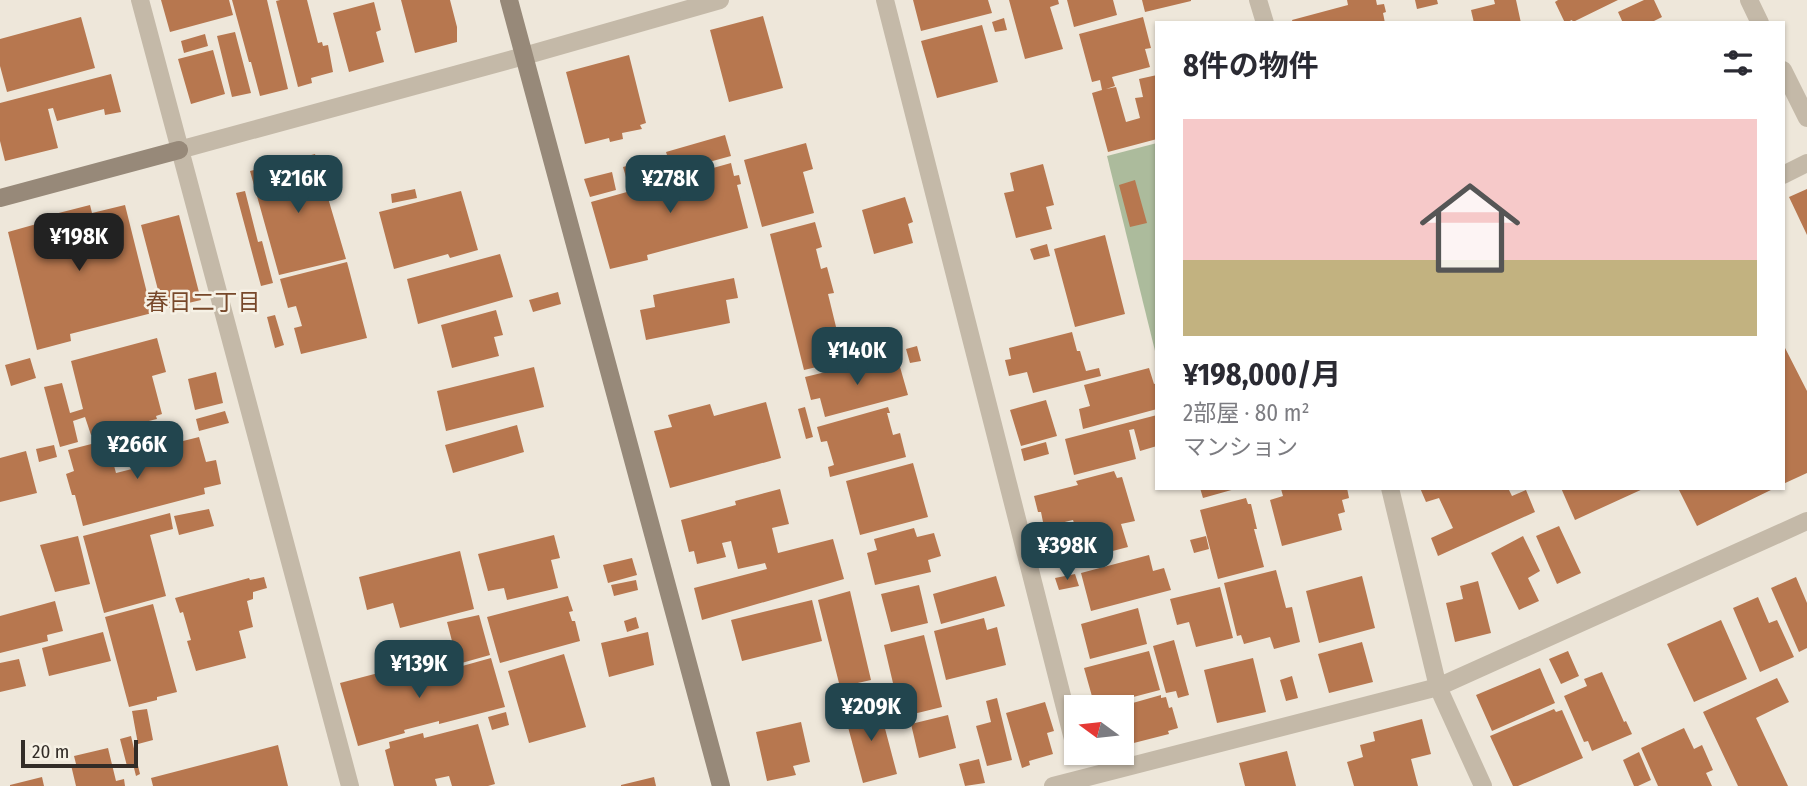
<!DOCTYPE html>
<html lang="ja">
<meta charset="utf-8">
<style>
body{margin:0;font-family:"Fira Sans Condensed","Noto Sans JP",sans-serif;background:#f7f7f7;color:#2b2b33;height:100vh;display:flex;flex-direction:column;font-size:26px;white-space:nowrap}
*{box-sizing:border-box;margin:0}
p{font-size:23px;color:#7c7c81}
.icon{flex:none;width:38px;height:38px;fill:none;stroke:currentColor;stroke-width:2;stroke-linecap:round;stroke-linejoin:round}
.map{position:relative;flex:1;overflow:hidden}
.drawer{position:absolute;left:1155px;top:21px;width:630px;height:469px;display:flex;flex-direction:column;background:#fff;border-radius:0px;box-shadow:0 2px 5px #0004}
.drawer>*{flex:none}
.needle{width:46px;rotate:285deg}
.buttons{position:absolute;left:1064px;top:695px;display:grid;gap:14px}
.buttons a{display:grid;place-items:center;width:70px;height:70px;border-radius:0px;background:#fff;box-shadow:0 2px 5px #0004;font-size:35px}
.scale{position:absolute;left:21px;bottom:18px;width:117px;box-sizing:border-box;padding-left:7px;border:4px solid #322c27;border-top:0;font-size:19px;line-height:24px;white-space:nowrap;color:#322c27;-webkit-text-stroke:5px #f6f1e5;paint-order:stroke}
.price{position:absolute;translate:-50% -60px;padding:0 16px;border-radius:14px;background:#22454e;color:#fff;font-size:23px;line-height:46px;filter:drop-shadow(0 2px 4px #0008)}
.price::after{content:'';position:absolute;left:50%;top:42px;width:21px;height:16px;margin-left:-10px;background:inherit;clip-path:polygon(0 0,100% 0,50% 100%)}
.price.active{background:#222;color:#fff}
ul{padding:0;list-style:none}
li{display:grid;align-content:center;gap:14px;height:371px;padding:0 28px}
li+li{border-top:2px solid #e1e1e2}
li span{display:grid;place-items:center;height:217px;border-radius:0px;color:#555}
li>.icon{margin-inline-start:auto}
span .icon{width:126px;height:126px;fill:#fffc;stroke-width:1}
li b{font-size:30px}
h2{display:flex;justify-content:space-between;align-items:center;height:84px;padding:0 28px;font-size:30px}
.map>svg:first-child{display:block}
.green{fill:#acbb9c}
.building{fill:#b7774f}
.lines{fill:none;stroke-linecap:round;stroke-linejoin:round}
.street{stroke:#c4b9a8;stroke-width:18}
.secondary{stroke:#978979;stroke-width:18}
.labels{text-anchor:middle;dominant-baseline:central;stroke-width:5;stroke-linejoin:round;paint-order:stroke}
.neighbourhood-label{font-size:23px;fill:#77482a;stroke:#f6f1e5}
</style>
<div class="map">
<svg width="1807" height="786" viewBox="0 0 1807 786">
<rect width="100%" height="100%" fill="#eee7da"/>
<path class="green" d="M1157,143V359L1107,156Z"/>
<path class="building" d="M161,0H229L233,15L170,32Z
M232,0H267L288,89L260,96L251,62H249Z
M280,0H307L318,43L322,42L323,46L328,45L333,72L311,78L312,83L298,87L276,1Z
M401,0H450L457,27V42L415,53Z
M913,0H988L992,13L921,31Z
M1009,0H1058L1059,4L1050,7L1063,49L1025,59Z
M1067,0H1113L1117,15L1074,27Z
M1142,0H1191V1L1145,12Z
M1347,0H1376L1377,5L1384,4L1386,12L1383,13L1385,23H1293L1292,20L1348,5Z
M1415,0H1437L1438,4L1417,9Z
M1494,0H1516L1521,23H1474L1471,10L1495,4Z
M1558,0H1618L1573,22L1572,20L1565,23L1555,2Z
M1644,0H1654L1662,17L1650,23H1623L1618,12Z
M374,2L381,30L376,32L384,62L349,72L333,13Z
M763,16L783,88L729,102L710,30Z
M81,17L95,68L7,92L0,66V39Z
M1143,17L1151,48L1145,49L1150,67L1112,77L1115,86L1106,89L1116,87L1126,122L1140,118L1135,98L1143,97L1139,79L1157,75V139L1108,152L1092,93L1102,90L1100,80L1092,82L1079,34Z
M1004,18L1007,30L995,32L992,22Z
M982,25L998,82L937,98L921,41Z
M235,32L251,93L232,97L217,36Z
M205,34L208,46L184,53L181,41Z
M213,50L225,94L191,104L178,59Z
M629,55L646,123L640,125L642,129L622,133L623,139L610,142L609,138L585,144L566,72Z
M111,74L121,112L105,115L104,109L57,121L53,108L48,109L58,148L5,161L0,141V103Z
M725,135L731,156L628,184L623,167L667,155L666,152Z
M806,143L813,169L803,172L814,213L762,227L744,160Z
M315,154L346,259L279,275L250,171Z
M731,163L734,176L739,175L741,184L737,185L748,228L647,255L648,260L610,269L591,202Z
M1043,164L1054,205L1046,207L1052,229L1016,238L1004,193L1014,191L1010,173Z
M612,172L616,190L590,197L584,179Z
M1135,180L1147,223L1130,227L1119,185Z
M415,189L417,198L392,203L391,194Z
M1807,189V235L1789,197Z
M245,191L258,242L262,241L273,283L261,286L236,193Z
M461,191L478,250L450,258L448,254L394,269L379,212Z
M905,197L913,222L908,224L913,243L874,254L862,210Z
M90,205L92,213L125,205L152,313L70,334L71,341L37,350L8,232L40,223L39,218Z
M179,215L201,300L163,309L141,225Z
M815,222L822,247L816,249L821,269L827,267L834,293L828,294L838,335L844,333L851,359L804,370L770,234Z
M1105,235L1125,314L1075,327L1054,249Z
M1047,244L1050,256L1034,260L1030,249Z
M500,254L513,297L418,324L407,279Z
M347,262L367,338L301,354L294,328L302,326L296,306L288,308L280,279Z
M734,278L738,298L726,300L730,323L646,340L640,310L655,307L653,295Z
M558,292L561,304L533,312L529,300Z
M496,310L503,335L494,337L499,356L452,368L441,325Z
M275,315L284,345L275,348L267,317Z
M1072,332L1077,351H1080L1086,371L1099,368L1101,376L1033,393L1027,372L1009,376L1005,360L1011,359L1009,348Z
M157,338L166,372L152,376L162,414L156,416L157,419L91,435L85,417L73,421L78,442L60,447L44,387L62,383L70,413L83,409L71,361Z
M1783,344L1807,391V473L1783,484Z
M917,346L921,361L910,363L906,349Z
M30,358L36,378L11,386L5,365Z
M898,360L908,395L825,417L820,398L811,400L805,377L871,361L872,366Z
M534,367L544,407L446,431L437,391Z
M1149,368L1154,384L1157,383V409L1083,429L1079,409L1090,406L1084,385Z
M216,372L223,403L195,410L188,379Z
M1046,400L1057,436L1021,446L1010,410Z
M766,402L781,458L670,488L654,431L672,427L668,415L710,404L714,416Z
M805,407L813,437L806,439L798,409Z
M888,407L890,413H887L893,435L900,433L906,457L830,477L828,467L834,465L827,441L821,442L817,427Z
M225,411L229,423L199,431L196,419Z
M1157,415V446L1140,451L1134,429L1129,430L1136,459L1074,475L1065,439Z
M517,425L524,452L453,473L445,445Z
M199,437L206,462L216,460L221,484L204,488L205,494L83,526L75,495H72L66,474L74,471L68,450L107,440L116,473L176,458L171,444Z
M1046,442L1049,454L1024,461L1021,449Z
M54,445L57,457L39,462L36,449Z
M26,451L37,493L0,502V458Z
M913,463L928,517L860,535L846,481Z
M1114,471L1117,478L1122,477L1135,521L1121,524L1128,547L1070,562L1062,533L1076,529L1073,520L1044,527L1041,512H1038L1034,496L1078,485L1076,481Z
M1200,488H1235V489L1203,498Z
M1283,488H1347L1349,498L1342,500L1345,512L1338,514L1342,530L1282,546L1270,500L1283,496L1281,489Z
M1420,488H1508L1512,496L1526,490L1535,512L1438,556L1431,538L1453,528L1439,498L1426,502Z
M1561,488H1645L1575,520Z
M1678,488H1775L1697,526Z
M780,489L789,524L772,528L778,553L833,539L844,579L702,620L694,588L767,569L765,563L738,569L731,541L722,543L726,557L697,564L694,551L689,552L681,520L736,505L735,501Z
M1246,498L1248,504H1251L1257,529H1254L1264,567L1218,579L1200,510Z
M209,509L214,526L179,535L174,516Z
M170,513L173,529L150,535L166,596L104,613L83,536Z
M1559,526L1581,573L1557,584L1536,536Z
M914,528L917,537L934,533L941,556L928,560L931,572L875,585L867,553L877,550L874,539Z
M554,535L560,558L551,560L558,588L507,600L504,588L488,591L478,554Z
M78,536L90,584L55,592L40,545Z
M1206,536L1209,549L1194,553L1190,540Z
M1523,536L1540,571L1528,578L1539,601L1519,610L1491,553Z
M460,551L474,609L400,628L393,603L367,610L359,577Z
M1149,555L1153,571L1164,568L1171,590L1091,611L1081,573Z
M632,558L637,575L608,583L603,565Z
M1276,570L1286,608L1292,607L1300,642L1274,649L1270,637L1244,644L1241,635L1237,636L1224,583Z
M1075,574L1079,586L1059,590L1055,578Z
M996,576L1005,606L941,624L933,594Z
M1362,576L1375,628L1319,643L1306,591Z
M264,577L267,588L253,592V599L247,601L253,627L239,631L246,658L196,671L187,641L191,640L183,612L180,613L175,598L249,578L250,580Z
M1796,577L1807,603V648L1799,652L1771,588Z
M636,580L638,590L614,596L611,585Z
M1478,581L1491,633L1455,642L1446,603L1463,599L1460,586Z
M919,585L928,623L891,632L881,594Z
M1220,587L1233,638L1196,647L1189,622L1177,625L1170,599Z
M850,591L871,680L840,687L818,600Z
M568,596L573,611L569,612L572,621H575L580,641L500,663L487,617Z
M1758,597L1769,623L1777,620L1794,657L1760,672L1733,608Z
M812,600L822,641L742,661L731,620Z
M55,601L63,631L47,635L48,641L0,653V616Z
M153,604L177,692L157,697V700L129,707L105,617Z
M1138,608L1147,644L1090,659L1081,624Z
M479,615L490,655L458,664L447,622Z
M636,617L639,628L627,632L624,621Z
M984,618L987,630L997,627L1006,665L946,680L934,631Z
M1721,620L1747,679L1694,702L1667,644Z
M103,632L111,661L49,676L42,648Z
M648,632L654,665L609,677L601,643Z
M924,635L942,707L901,717L884,645Z
M1174,640L1189,695L1178,698L1176,691L1166,693L1153,646Z
M1362,642L1373,682L1329,693L1318,654Z
M1149,651L1160,690L1095,707L1084,668Z
M1568,651L1579,676L1561,684L1549,659Z
M564,654L586,727L529,743L508,671Z
M491,658L505,707L439,724V721L404,730L405,733L358,746L340,683L386,671L388,677L409,672L412,680Z
M1253,658L1266,712L1217,723L1204,670Z
M19,659L26,686L0,692V663Z
M1540,668L1555,703L1492,731L1476,695Z
M1602,672L1624,722L1626,721L1632,734L1592,751L1588,741L1584,742L1564,696L1587,686L1584,679Z
M1292,676L1298,698L1286,701L1280,680Z
M1777,678L1789,702L1756,718L1788,786H1738L1703,712Z
M1161,695V698L1166,697L1169,708L1172,707L1178,728L1168,731L1169,734L1122,746V706Z
M997,698L1012,760L987,766L976,726L991,722L986,701Z
M878,702L897,774L863,783L844,712Z
M1045,702L1054,731L1047,733L1053,754L1029,761L1030,765L1022,768L1006,713Z
M147,709L153,740L138,744L132,711Z
M1554,709L1556,712L1562,710L1583,758L1518,786H1513L1490,736Z
M506,712L509,725L492,730L488,717Z
M948,715L956,748L919,758L911,724Z
M1422,719L1431,754L1411,759L1418,786H1354L1347,762L1363,757L1360,745L1375,741L1373,732Z
M801,722L810,762L793,766L796,775L767,781L756,732Z
M478,724L495,784L488,786H452L449,776L435,779L437,786H394L385,750L390,748L389,742L423,733L424,738Z
M1684,728L1694,749L1702,745L1713,770L1706,773L1712,786H1658L1641,748Z
M131,736L140,774L136,776L133,764L127,766L120,739Z
M278,745L288,786H153L151,778Z
M108,748L116,781L124,779L125,786H76L71,765L76,764L74,756Z
M1287,751L1296,786H1245L1239,763Z
M1639,752L1651,780L1638,786H1634L1623,760Z
M979,759L985,783L965,786L959,764Z
M42,777L44,786H10V785Z
M654,777L656,786H621V785Z"/>
<g class="lines">
<path class="street" d="M140,0L350,786
M885,0L1076,751
M1258,0L1265,23
M1749,0L1760,23
M1783,70L1807,118
M179,150L524,56L720,0
M1783,175L1807,163
M1390,488L1438,687L1483,786
M1053,786L1438,687L1807,521"/>
<path class="secondary" d="M509,0L721,786
M0,198L179,150"/>
</g>
<g class="labels">
<g class="neighbourhood-label">
<text x="203" y="302">春日二丁目</text>
</g>
</g>
</svg>
<div class="buttons">
<a><svg class="needle" viewBox="-14 -14 28 28"><path d="M0-13l5 13h-10z" fill="#e53935"/><path d="M0 13l5-13h-10z" fill="#7c7c81"/></svg></a>
</div>
<div class="scale">20 m</div>
<b class="price" style="left:298px;top:215px">¥216K</b>
<b class="price" style="left:670px;top:215px">¥278K</b>
<b class="price active" style="left:79px;top:273px">¥198K</b>
<b class="price" style="left:857px;top:387px">¥140K</b>
<b class="price" style="left:137px;top:481px">¥266K</b>
<b class="price" style="left:1067px;top:582px">¥398K</b>
<b class="price" style="left:419px;top:700px">¥139K</b>
<b class="price" style="left:871px;top:743px">¥209K</b>
<section class="drawer">
<h2>8件の物件<svg class="icon" aria-label="filters" viewBox="0 0 24 24"><path d="M4 7h16M4 17h16"/><circle cx="9" cy="7" r="2"/><circle cx="15" cy="17" r="2"/></svg></h2>
<ul>
<li><span style="background:linear-gradient(#f6c9c9 65%,#c2b280 0)"><svg class="icon" aria-label="home" viewBox="0 0 24 24"><path d="M3 11l9-7 9 7M6 9v11h12V9"/></svg></span><div><b>¥198,000/月</b><p>2部屋 · 80 m²</p><p>マンション</p></div></li>
</ul>
</section>
</div>
